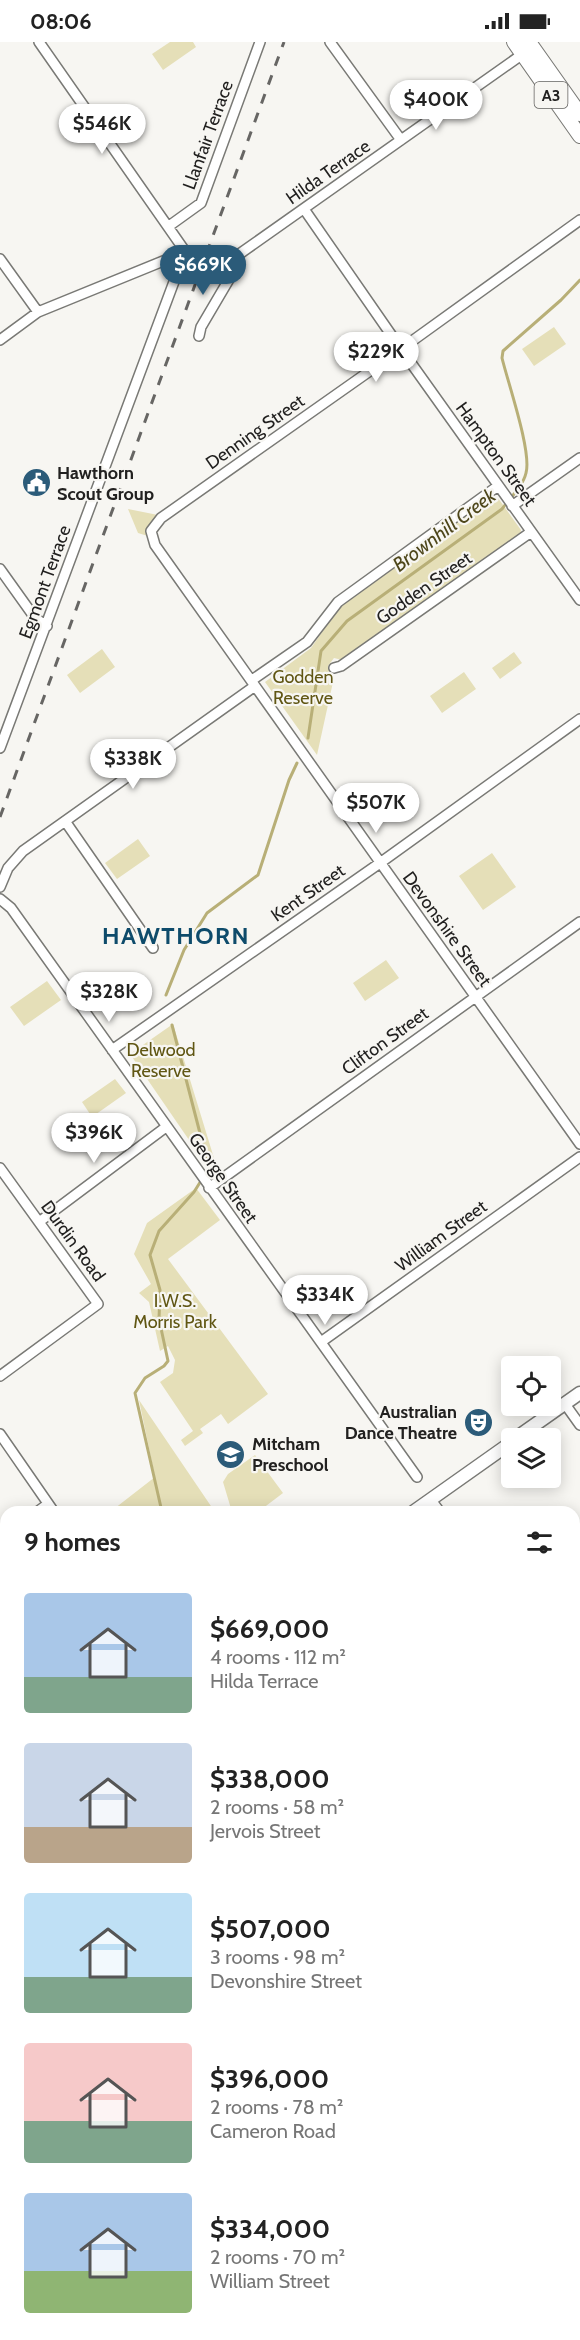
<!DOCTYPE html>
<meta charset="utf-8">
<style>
body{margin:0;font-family:Cabin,sans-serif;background:#f6f6f6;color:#222;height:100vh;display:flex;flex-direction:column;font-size:22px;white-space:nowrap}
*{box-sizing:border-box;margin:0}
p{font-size:20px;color:#767676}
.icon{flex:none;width:33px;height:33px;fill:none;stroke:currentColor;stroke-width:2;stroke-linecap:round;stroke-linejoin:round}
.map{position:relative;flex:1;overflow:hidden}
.panel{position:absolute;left:0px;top:1464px;width:580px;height:834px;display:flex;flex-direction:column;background:#fff;border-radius:18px 18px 0 0;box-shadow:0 3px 15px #0003}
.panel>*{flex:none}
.controls{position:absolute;left:501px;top:1314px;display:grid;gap:12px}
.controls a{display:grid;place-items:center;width:60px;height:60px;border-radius:6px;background:#fff;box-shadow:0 3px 15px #0003;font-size:30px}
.price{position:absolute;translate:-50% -51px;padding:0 14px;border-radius:21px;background:#fff;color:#222;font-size:20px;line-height:39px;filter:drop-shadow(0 2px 3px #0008)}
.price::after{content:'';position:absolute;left:50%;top:36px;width:18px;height:14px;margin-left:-9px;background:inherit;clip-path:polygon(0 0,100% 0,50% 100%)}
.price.current{background:#2b5b79;color:#fff}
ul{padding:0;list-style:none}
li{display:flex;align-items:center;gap:18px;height:150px;padding:0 24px}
li span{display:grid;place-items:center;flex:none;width:168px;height:120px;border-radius:6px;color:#555}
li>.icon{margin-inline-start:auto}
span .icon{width:72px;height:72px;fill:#fffc;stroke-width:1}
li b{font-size:26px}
h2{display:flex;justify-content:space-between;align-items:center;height:72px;padding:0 24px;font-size:26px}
.status{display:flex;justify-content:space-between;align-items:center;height:42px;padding:0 30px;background:#fff;direction:ltr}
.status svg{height:16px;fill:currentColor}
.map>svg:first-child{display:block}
.green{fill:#e5dfb8}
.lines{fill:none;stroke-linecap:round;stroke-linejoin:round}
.stream{stroke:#b8af77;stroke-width:3}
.minor-casing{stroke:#797975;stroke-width:12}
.major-casing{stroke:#797975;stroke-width:15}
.highway-casing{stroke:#797975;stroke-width:16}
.minor{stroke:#fff;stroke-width:9}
.major{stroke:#fff;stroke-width:12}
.highway{stroke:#fff;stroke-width:14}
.rail{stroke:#676664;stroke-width:3;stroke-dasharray:10 10;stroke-linecap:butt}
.labels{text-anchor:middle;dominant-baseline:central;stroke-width:4.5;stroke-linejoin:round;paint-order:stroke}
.shield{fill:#f7f6f2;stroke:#62615f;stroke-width:1.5}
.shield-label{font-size:16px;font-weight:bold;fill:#222120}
.street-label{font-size:18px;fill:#222120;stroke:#f7f6f2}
.poi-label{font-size:18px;font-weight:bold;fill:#222120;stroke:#f7f6f2;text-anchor:start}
.park-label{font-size:18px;fill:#605613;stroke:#f7f6f2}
.water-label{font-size:20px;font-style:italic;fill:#4e471b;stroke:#f7f6f2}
.district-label{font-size:24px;font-weight:bold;letter-spacing:1.5px;fill:#0e4b6b;stroke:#f7f6f2}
</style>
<div class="status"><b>08:06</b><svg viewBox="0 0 49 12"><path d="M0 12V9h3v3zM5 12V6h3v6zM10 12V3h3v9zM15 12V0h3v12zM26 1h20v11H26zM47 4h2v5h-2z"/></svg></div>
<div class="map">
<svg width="580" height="2298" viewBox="0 0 580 2298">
<rect width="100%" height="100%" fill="#f7f6f2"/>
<path class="green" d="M170,0H193L196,5L163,28L152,12Z
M554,285L566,302L534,324L522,307Z
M491,455L498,456L521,488L520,493L342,618L334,616L328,624L333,640L317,713L265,640L311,606L342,561Z
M128,467L163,474L151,495L138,491Z
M102,607L115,625L80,651L67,633Z
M514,610L522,621L500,637L492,626Z
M464,630L476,647L442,671L430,654Z
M138,797L150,814L117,837L105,821Z
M492,811L516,845L483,868L459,834Z
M386,918L399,936L365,959L353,941Z
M47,939L61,958L24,984L10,965Z
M173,982L217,1126L211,1130L130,1012Z
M115,1037L126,1051L92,1075L82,1060Z
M196,1146L220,1178L168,1217L268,1352L228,1382L221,1372L200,1387L203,1391L185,1404L181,1398L193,1389L160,1340L173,1331L175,1318L168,1304L160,1309L149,1260L139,1251L151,1242L134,1212L147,1181Z
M139,1358L215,1470H110L155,1435Z
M255,1413L283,1451L258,1470H232L223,1440L228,1432Z"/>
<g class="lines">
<path class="stream" d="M308,696L321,609L347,579L502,467C510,456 523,444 526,431C532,410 508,341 502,316L503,309L561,258L580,238
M166,953L184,908L207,871L258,833L289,738L297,721
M162,1470L135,1351L145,1336L164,1324L168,1319L159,1277L160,1248L150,1213L159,1189L194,1150L209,1126L172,983
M0,1842L6,1837"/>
<defs>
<path id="minor" d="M39,0L187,212
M330,0L401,98
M304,167L401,307L580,558
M580,178L401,307L161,476L151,489L155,503L580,1102
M169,184L201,161L260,0
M0,217L38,270
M199,294L201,285L231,234L229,215
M0,298L38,270L173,215L193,211L229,215L238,213L527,9
M512,464L580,416
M0,527L35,576L47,584
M334,626L341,624L531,490
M252,638L307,600L338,560L498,444
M0,706L175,237L177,224L173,215
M65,779L153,906
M0,845L8,826L23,809L255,644
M0,857L11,866L417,1435
M112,1008L380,821L580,677
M0,1126L98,1262L0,1334
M209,1146L580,880
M39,1180L166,1085
M321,1300L580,1115
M565,1362L580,1383
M0,1392L54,1470
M431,1458L440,1470
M37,1470L48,1462
M0,1496L6,1491
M574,1655L580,1663
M574,1683L580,1679
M574,1963L580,1971
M574,2054L580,2050
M574,2211L580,2219
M249,2292L253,2298
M464,2292L468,2298
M61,2298L62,2292
M234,2298L242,2292"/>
<path id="major" d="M516,1396L580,1351
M413,1470L512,1400
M0,1765L6,1761"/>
<path id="highway" d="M514,0L580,94
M529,0L580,72"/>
</defs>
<use href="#minor" class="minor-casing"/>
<use href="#major" class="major-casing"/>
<use href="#highway" class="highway-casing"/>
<use href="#minor" class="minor"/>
<use href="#major" class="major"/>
<use href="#highway" class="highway"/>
<path class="rail" d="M0,775L284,0"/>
</g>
<defs>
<symbol id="civic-disc" viewBox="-11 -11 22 22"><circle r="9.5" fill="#2b5b79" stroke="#f7f6f2"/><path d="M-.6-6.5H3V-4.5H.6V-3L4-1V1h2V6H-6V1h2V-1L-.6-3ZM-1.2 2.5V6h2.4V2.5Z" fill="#fff"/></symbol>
<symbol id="theatre-disc" viewBox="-11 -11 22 22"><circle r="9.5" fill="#2b5b79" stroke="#f7f6f2"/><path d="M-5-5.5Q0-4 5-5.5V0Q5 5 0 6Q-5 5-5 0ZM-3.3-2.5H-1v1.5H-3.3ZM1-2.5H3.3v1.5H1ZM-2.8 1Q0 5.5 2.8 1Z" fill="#fff"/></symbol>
<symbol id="school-disc" viewBox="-11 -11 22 22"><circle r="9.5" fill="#2b5b79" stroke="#f7f6f2"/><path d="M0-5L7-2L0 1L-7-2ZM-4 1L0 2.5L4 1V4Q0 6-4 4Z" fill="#fff"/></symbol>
</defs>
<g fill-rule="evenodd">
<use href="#civic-disc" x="20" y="424" width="33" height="33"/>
<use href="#theatre-disc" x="462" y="1364" width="33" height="33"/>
<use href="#school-disc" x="214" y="1396" width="33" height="33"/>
</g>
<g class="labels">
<rect class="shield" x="534.5" y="40" width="33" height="26" rx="4.5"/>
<g class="shield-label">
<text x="551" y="53">A3</text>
</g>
<g class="street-label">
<text transform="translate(208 93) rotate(-70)">Llanfair Terrace</text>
<text transform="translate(328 130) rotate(-35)">Hilda Terrace</text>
<text transform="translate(255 390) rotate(-35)">Denning Street</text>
<text transform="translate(496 412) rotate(54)">Hampton Street</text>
<text transform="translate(45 540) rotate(-70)">Egmont Terrace</text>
<text transform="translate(424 546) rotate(-35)">Godden Street</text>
<text transform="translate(308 851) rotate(-35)">Kent Street</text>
<text transform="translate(447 887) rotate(54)">Devonshire Street</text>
<text transform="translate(385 999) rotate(-36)">Clifton Street</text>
<text transform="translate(223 1136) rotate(55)">George Street</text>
<text transform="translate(441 1194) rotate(-36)">William Street</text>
<text transform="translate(73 1199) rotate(54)">Durdin Road</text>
</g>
<g class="poi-label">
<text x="57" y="431">Hawthorn<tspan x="57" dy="21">Scout Group</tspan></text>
<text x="457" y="1370" text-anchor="end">Australian<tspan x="457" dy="21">Dance Theatre</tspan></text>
<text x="252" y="1402">Mitcham<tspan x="252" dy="21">Preschool</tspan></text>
</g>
<g class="park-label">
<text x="303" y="635">Godden<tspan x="303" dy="21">Reserve</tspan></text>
<text x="161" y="1008">Delwood<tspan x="161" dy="21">Reserve</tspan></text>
<text x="175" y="1259">I.W.S.<tspan x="175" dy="21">Morris Park</tspan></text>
</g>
<g class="water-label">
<text transform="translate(444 488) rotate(-37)">Brownhill Creek</text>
</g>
<g class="district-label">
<text x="176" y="893">HAWTHORN</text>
</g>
</g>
</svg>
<div class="controls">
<a><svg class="icon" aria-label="locate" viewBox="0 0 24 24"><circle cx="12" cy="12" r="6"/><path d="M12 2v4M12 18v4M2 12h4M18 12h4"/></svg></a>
<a><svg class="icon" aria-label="layers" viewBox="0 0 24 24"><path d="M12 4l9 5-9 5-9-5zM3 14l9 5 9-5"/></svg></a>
</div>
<b class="price" style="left:436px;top:89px">$400K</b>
<b class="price" style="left:102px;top:113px">$546K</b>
<b class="price current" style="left:203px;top:254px">$669K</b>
<b class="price" style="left:376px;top:341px">$229K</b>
<b class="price" style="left:133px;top:748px">$338K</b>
<b class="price" style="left:376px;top:792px">$507K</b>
<b class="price" style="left:109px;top:981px">$328K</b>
<b class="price" style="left:94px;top:1122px">$396K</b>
<b class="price" style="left:325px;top:1284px">$334K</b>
<section class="panel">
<h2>9 homes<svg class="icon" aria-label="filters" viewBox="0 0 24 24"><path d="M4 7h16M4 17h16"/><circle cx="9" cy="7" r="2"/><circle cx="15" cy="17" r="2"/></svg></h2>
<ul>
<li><span style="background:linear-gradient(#a9c7e8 70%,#7fa58c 0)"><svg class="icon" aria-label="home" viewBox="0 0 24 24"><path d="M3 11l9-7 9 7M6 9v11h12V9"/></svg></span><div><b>$669,000</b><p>4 rooms · 112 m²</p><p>Hilda Terrace</p></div></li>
<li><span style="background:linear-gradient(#c9d6e8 70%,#b9a48a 0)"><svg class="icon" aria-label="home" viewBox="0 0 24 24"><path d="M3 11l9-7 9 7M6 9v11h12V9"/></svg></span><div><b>$338,000</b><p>2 rooms · 58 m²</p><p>Jervois Street</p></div></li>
<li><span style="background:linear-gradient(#bfe0f5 70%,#7fa58c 0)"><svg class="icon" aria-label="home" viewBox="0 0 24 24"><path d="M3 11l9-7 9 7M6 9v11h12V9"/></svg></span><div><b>$507,000</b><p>3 rooms · 98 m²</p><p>Devonshire Street</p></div></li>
<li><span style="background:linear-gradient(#f6c9c9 65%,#7fa58c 0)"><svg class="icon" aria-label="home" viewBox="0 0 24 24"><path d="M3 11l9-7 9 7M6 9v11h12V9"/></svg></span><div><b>$396,000</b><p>2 rooms · 78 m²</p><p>Cameron Road</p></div></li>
<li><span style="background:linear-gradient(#a9c7e8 65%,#8fb573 0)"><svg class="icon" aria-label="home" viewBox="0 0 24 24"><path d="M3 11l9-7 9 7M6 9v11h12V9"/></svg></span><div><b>$334,000</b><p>2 rooms · 70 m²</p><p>William Street</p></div></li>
</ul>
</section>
</div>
